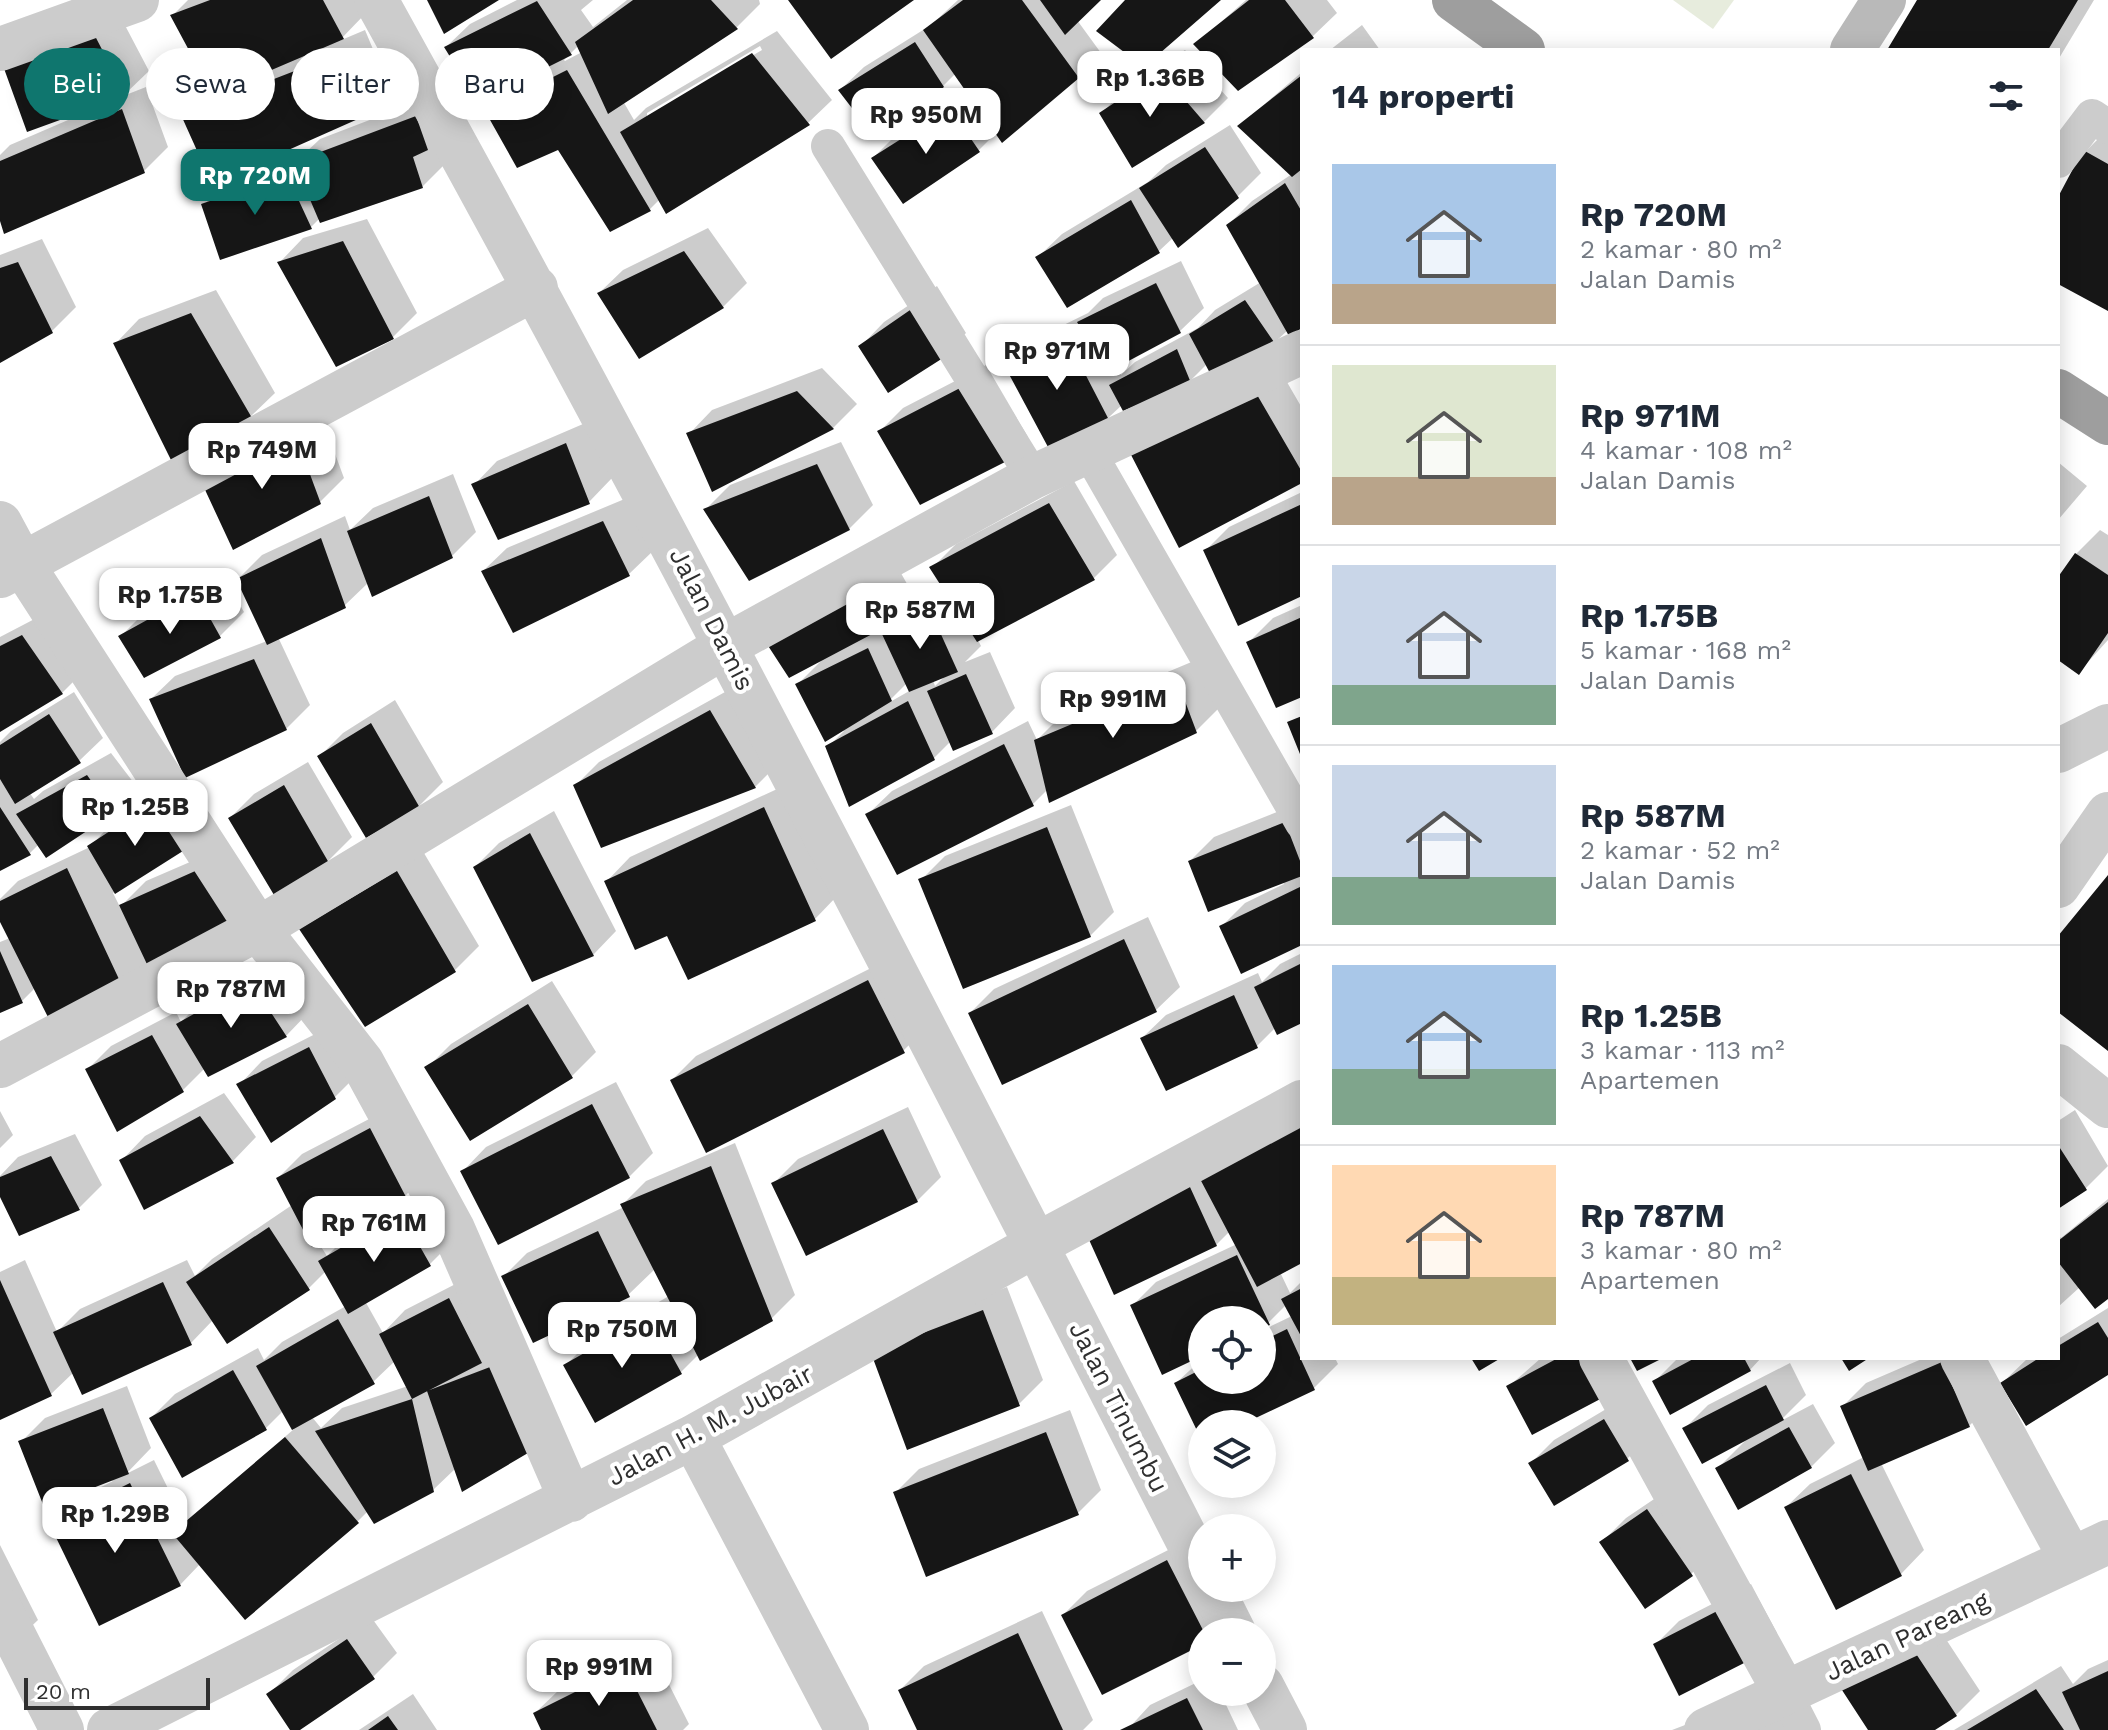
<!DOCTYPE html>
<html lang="id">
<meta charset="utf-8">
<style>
body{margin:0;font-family:"Work Sans",sans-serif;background:#f2f2f3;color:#1f2937;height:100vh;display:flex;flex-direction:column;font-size:30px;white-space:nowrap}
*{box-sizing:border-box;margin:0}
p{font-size:26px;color:#747a83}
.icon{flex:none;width:44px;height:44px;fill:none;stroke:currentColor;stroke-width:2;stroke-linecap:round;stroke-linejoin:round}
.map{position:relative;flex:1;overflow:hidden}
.side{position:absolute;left:1300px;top:48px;width:760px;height:1312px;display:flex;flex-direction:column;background:#fff;border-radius:0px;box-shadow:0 4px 20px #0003}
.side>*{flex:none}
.guide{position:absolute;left:24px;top:48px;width:760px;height:72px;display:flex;gap:16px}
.controls{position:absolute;left:1188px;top:1306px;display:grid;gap:16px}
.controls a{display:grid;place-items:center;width:88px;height:88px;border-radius:50%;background:#fff;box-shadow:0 4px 20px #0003;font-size:40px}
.scale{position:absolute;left:24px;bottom:20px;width:186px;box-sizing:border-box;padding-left:8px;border:4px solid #2f2f2f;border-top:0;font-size:22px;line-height:28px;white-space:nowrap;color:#2f2f2f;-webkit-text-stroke:6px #fff;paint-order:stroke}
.price{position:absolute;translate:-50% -68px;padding:0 18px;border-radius:16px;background:#fff;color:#222;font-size:26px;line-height:52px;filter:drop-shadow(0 2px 4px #0008)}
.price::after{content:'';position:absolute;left:50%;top:48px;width:24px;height:18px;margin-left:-12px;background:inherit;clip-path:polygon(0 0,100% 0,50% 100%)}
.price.active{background:#0f766e;color:#fff}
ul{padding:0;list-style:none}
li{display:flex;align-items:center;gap:24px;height:200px;padding:0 32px}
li+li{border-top:2px solid #e0e1e3}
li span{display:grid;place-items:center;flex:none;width:224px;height:160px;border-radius:0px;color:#555}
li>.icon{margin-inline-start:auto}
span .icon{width:96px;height:96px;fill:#fffc;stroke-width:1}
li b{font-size:34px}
h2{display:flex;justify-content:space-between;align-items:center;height:96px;padding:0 32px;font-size:34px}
.tag{padding:0 28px;border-radius:36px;background:#fff;box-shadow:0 4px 20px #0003;font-size:28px;line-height:72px}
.tag.active{background:#0f766e;color:#fff}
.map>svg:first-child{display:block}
.green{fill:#e7ecdd}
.shadow{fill:#0003;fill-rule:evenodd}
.building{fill:#161616}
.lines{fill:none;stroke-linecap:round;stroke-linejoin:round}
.service{stroke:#ccc;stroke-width:34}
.minor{stroke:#ccc;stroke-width:44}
.secondary{stroke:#b9b9b9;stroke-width:44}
.trunk{stroke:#9e9e9e;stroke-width:44}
.labels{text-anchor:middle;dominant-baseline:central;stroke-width:8;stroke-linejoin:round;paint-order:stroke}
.street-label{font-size:26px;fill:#2f2f2f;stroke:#fff}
</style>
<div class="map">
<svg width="2108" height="1730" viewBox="0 0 2108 1730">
<rect width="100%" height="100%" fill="#fff"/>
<path class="green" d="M1673,0H1734L1713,29Z"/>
<path class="shadow" d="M188,0H360L366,13L339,41L365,30L390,90L366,114L183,115L213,89L173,15Z
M517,0H593L581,10L593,27L627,0H759L760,4L736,28L623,101L634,120L646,108L777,31L832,100L808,123L660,199L650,209L558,148L487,112L518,81L446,47L470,24ZM579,45L582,52L565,61L564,60ZM760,46L762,50L647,118V113Z
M958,0H1098L1077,20L1101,53L1077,77L997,132L978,151L873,158L897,134L968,90L956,73L943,86L840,90L864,67L931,25Z
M1246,0H1327L1337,13L1313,36L1196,44Z
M1919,0H2094L2058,60V50H1889Z
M118,12L149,71L123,96L146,87L168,147L144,171L0,214V155L10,145L89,111L5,64Z
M1362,25L1380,50H1330Z
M1185,50L1228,98L1204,122L1133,165L1102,113L1125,89Z
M1302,72V325L1288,330L1274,343L1207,364L1190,381L1122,405L1108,418L1007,365L1031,341L1088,313L1103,298L1181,261L1204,308L1180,331L1116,365L1121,375L1135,362L1198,328L1215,310L1261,282L1228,225L1252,201L1292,174L1239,126Z
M440,93L446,163L422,187L320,218L311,227L221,258L204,205L227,181L303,155L320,139Z
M1230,125L1261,173L1237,197L1174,237L1159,251L1068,305L1038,257L1062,234L1148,182L1166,165Z
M2108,129V309L2058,282V201L2085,152Z
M367,219L417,313L393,337L337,365L280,262L303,238Z
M708,228L747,283L723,307L599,293L623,270Z
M42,239L76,307L52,331L0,360V255Z
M937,286L966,333L942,357L861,346L884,322Z
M216,290L275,393L251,416L116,343L139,319Z
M986,365L1028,437L880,431L903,408Z
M822,368L857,404L833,428L713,490L689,434L712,410Z
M1280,370L1302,408V481L1156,428Z
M318,408L344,478L320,502L202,479Z
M590,421L612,478L589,502L474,485L497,461Z
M841,442L873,505L849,529L706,509L730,485Z
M2058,462L2087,486L2058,520Z
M453,474L476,532L452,556L369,582L344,606L278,637L310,705L286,729L151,699L175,676L267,641L238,579L262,555L345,516L350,530L373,508Z
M1074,481L1117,555L1093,579L978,640L981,646L965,662L990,652L1015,708L992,732L951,741L934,758L828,747L844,731L797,685L823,659L893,559L915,598L904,610L947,591L932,568L956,544ZM946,675L935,686L933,680ZM907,683L911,690L890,702L889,701Z
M1302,492V594L1205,551L1229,527Z
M627,498L653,551L629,574L483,571L507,548Z
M2100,530L2108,535V640L2079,672L2058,657V581L2076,554Z
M221,571L244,612L220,636H121L145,612Z
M1302,605V694L1249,642L1273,618Z
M46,613L86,669L62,693L0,729V637Z
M1201,658L1219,708L1195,732L1048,789L1033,804L898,873L868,814L892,791L1028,721L1037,740L1060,717Z
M734,687L779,763L755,787L575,786L599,762Z
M74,692L103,738L79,761L29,792L34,799L43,791L111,753L137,787L113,811L46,855L39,844L30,853L0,868V742L11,731Z
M395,700L443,782L419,806L319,757L343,733Z
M308,762L352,837L328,861L230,818L254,794Z
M181,778L182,850L113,893L120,907L146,881L227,846L263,911L123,990L35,988L22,1001L0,1011V942L10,938L0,918V899L18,881L90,847L113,822Z
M788,784L838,895L815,919L668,933L607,881L630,857Z
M1302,802V943L1221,927L1245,903L1284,884L1282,881L1190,861L1214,837Z
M1071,805L1114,912L1090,936L921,880L945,856Z
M554,811L616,931L593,955L475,867L499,843Z
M421,848L479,946L455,970L365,1024L325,906Z
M1148,917L1180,987L1156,1010L970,1013L994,989Z
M1302,953V1021L1276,1027L1257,1046L1142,1038L1166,1015L1258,973L1262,982L1280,964Z
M893,957L927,1027L903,1051L672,1080L696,1056Z
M275,960L309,1012L286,1036L205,1068L183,1090L87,1070L111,1046L176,1012L181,1022L202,1001Z
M552,981L596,1052L572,1076L471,1139L427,1068L451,1044Z
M333,1025L359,1073L335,1097L239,1085L262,1061Z
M616,1082L653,1153L629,1177L463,1171L486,1147Z
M224,1093L256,1137L233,1161L145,1207L122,1160L145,1136Z
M394,1106L429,1172L405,1196L318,1242L327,1256L345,1238L426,1191L454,1240L430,1264L365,1301L383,1333L405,1310L473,1275L522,1342L456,1468L433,1490L368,1511L357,1522L200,1564L180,1585L52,1524L75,1500L113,1481L21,1442L45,1418L127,1386L151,1448L126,1474L154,1460L185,1523L294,1429L283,1411L265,1429L151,1418L175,1394L258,1348L264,1360L282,1342L346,1306L326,1271L309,1288L227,1342L213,1320L191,1343L74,1372L50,1395L0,1418V1272L25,1260L57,1332L80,1309L187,1260L195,1276L212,1259L292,1205L278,1178L302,1154ZM395,1361L408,1386L342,1408L321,1428L312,1417L373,1382Z
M908,1107L941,1177L917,1201L774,1183L798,1159Z
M2075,1110L2108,1166L2085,1189L2058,1206V1121Z
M0,1111L13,1135L0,1148Z
M1302,1113V1261L1280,1272L1290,1293L1302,1281V1358H1335L1338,1364L1314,1388L1239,1424H1202V1436L1176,1383L1202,1359V1380H1262V1320H1202V1354L1132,1306L1156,1282L1237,1244L1230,1231L1216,1245L1084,1222ZM1286,1305L1292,1316L1263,1330L1262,1329Z
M75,1134L102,1185L78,1209L0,1193V1176L18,1157Z
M735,1143L795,1295L771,1319L699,1354L681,1372L566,1365L589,1342L669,1296L655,1269L628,1295L503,1277L527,1253L624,1207L623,1204L646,1181Z
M2108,1199V1297L2080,1287L2058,1307V1235L2061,1238Z
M1007,1287L1043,1380L1019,1404L897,1329Z
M2108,1308V1372L2002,1383L2028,1358H2058V1339Z
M1541,1358H1622L1509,1386Z
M1678,1358H1761L1750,1370L1654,1382Z
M1924,1358H1974L1993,1402L1969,1426L1881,1463L1924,1550L1901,1574L1786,1507L1810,1484L1864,1457L1842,1407L1866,1383Z
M1790,1363L1806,1395L1779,1422L1813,1404L1835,1443L1811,1467L1739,1507L1717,1469L1748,1438L1684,1429L1708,1405Z
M1628,1396L1651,1435L1627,1459L1530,1464L1554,1440Z
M1070,1410L1101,1490L1078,1513L895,1493L919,1469Z
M1672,1487L1715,1551L1691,1574L1602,1542L1626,1518Z
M1192,1538L1215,1632L1063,1615L1087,1591Z
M0,1545L38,1620L14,1643L0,1610Z
M1751,1584L1777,1633L1656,1644L1679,1621Z
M1042,1611L1093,1720L1083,1730H919L900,1690L924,1666Z
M371,1617L397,1653L373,1677L293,1730L269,1694L293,1670Z
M1932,1618L1980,1691L1956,1715L1932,1730H1870Z
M649,1645L689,1724L683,1730H544L535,1713L559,1690Z
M2108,1660V1730H1954L2061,1666L2073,1684L2088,1669Z
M1202,1680V1692H1220L1238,1730H1127L1150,1705Z
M1784,1691L1814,1730H1672L1732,1707Z
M413,1694L437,1730H359Z"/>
<path class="building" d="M210,0H323L344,39L213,95L170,15Z
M427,0H499L444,34Z
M633,0H711L738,29L608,114L575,42Z
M788,0H914L831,59Z
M963,0H1022L1079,78L1002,143L923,30Z
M1040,0H1101L1065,35Z
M1125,0H1221L1144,67L1096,31Z
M1249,0H1285L1314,38L1238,91L1193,44Z
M1917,0H2078L2048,50H1887Z
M537,1L572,55L478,102L444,47Z
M94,34L126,96L27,132L2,63Z
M915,42L944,87L875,138L838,90Z
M341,53L367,115L212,184L181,115Z
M752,53L810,125L666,214L620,132Z
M567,70L651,211L610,232L558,150L517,168L485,111Z
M1161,72L1205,123L1132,168L1099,113Z
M1302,75V169L1292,177L1237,126Z
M950,108L980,152L903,204L871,158Z
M122,109L145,173L4,234L0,221V161Z
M416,116L428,150L413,157L423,188L320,223L294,162Z
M1205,147L1239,198L1178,248L1139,188Z
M2083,150L2108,164V311L2058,284V197Z
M287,175L312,229L220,260L201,204Z
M1285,183L1302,212V328L1289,336L1226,225Z
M1131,200L1160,253L1067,308L1035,257Z
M343,241L394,339L336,367L277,262Z
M684,251L724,308L639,359L597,293Z
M18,262L53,333L0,363V268Z
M1156,283L1181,333L1106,373L1077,322Z
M1245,300L1276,345L1211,375L1189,334Z
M913,308L943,358L888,393L858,346Z
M191,313L252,418L171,460L113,343Z
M1065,335L1109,420L1048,447L1004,365Z
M1177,349L1191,383L1123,411L1109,385Z
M962,387L1005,462L920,505L877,431Z
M797,391L834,429L712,492L686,433Z
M1256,393L1302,472V483L1179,548L1129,451Z
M294,431L321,504L233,550L200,479Z
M566,443L590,504L498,540L471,484Z
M817,464L850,530L749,581L703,509Z
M429,496L453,558L372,597L347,531Z
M1049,503L1095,580L977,642L929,567Z
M1302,504V596L1238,626L1203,550Z
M603,521L630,576L513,633L481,571Z
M321,538L346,608L267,645L236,579Z
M2075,553L2108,575V633L2079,675L2058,660V577Z
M869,582L893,623L789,678L759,632Z
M196,593L221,638L144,678L118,636Z
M930,610L958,672L909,692L881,632Z
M1302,617V697L1276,708L1246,642Z
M22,635L63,694L0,732V646Z
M868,648L892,701L825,742L795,684Z
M254,659L287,730L185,778L149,699Z
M966,674L993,734L953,751L927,691Z
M1177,680L1197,733L1049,803L1034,740Z
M908,701L935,760L849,807L825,746Z
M710,710L756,788L601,848L573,785Z
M49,714L81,763L15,804L0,779V745Z
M1302,716V759L1287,722Z
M371,723L420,808L366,838L317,756Z
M1004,744L1034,806L897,875L865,814Z
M87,775L114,813L46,858L16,814Z
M284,785L329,863L274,895L228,818Z
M156,801L183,851L115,894L87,846Z
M0,807L31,855L0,871Z
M764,807L816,921L688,980L667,936L635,950L604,881Z
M1285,822L1302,866V876L1208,912L1188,861Z
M1047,827L1091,937L963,989L918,879Z
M530,833L594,956L532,982L473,867Z
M67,868L125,992L53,1027L0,922V901Z
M202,868L240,936L154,979L119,905Z
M397,871L456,972L365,1027L299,929Z
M2108,875V1051L2058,1012V936Z
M1302,886V945L1241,974L1219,926Z
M1124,939L1157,1012L1002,1085L968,1013Z
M0,951L23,1003L0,1013Z
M1302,963V1023L1277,1035L1254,987Z
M868,980L905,1053L706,1153L670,1080Z
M251,982L287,1037L208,1077L176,1024Z
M1234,995L1258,1048L1166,1091L1140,1038Z
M528,1004L573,1078L470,1141L424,1067Z
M152,1035L184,1092L117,1132L85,1069Z
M309,1047L336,1099L271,1143L236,1084Z
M592,1104L630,1178L498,1245L460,1171Z
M200,1116L234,1163L144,1210L119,1160Z
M1302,1123V1263L1257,1287L1199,1177Z
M370,1128L406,1197L312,1247L276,1178Z
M883,1129L918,1202L806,1256L771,1183Z
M2058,1145L2087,1190L2058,1209Z
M51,1156L80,1210L19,1236L0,1197V1177Z
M711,1166L773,1321L700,1361L620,1204Z
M1184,1174L1217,1246L1114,1295L1081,1222Z
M2108,1202V1299L2095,1309L2058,1262V1241Z
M401,1213L431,1266L348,1314L318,1261Z
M269,1227L310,1290L227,1344L186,1282Z
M598,1231L630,1297L533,1343L501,1276Z
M1237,1255L1270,1325L1262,1328V1320H1202V1356L1162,1375L1130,1305Z
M0,1280L52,1396L0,1420Z
M163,1282L192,1345L82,1395L53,1332Z
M1302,1288V1338L1281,1299Z
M449,1298L482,1363L412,1399L379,1334Z
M983,1310L1020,1406L907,1450L871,1353Z
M650,1316L682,1374L595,1423L563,1365Z
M338,1319L375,1384L292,1430L256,1366Z
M2098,1322L2108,1338V1375L2026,1426L2000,1383L2039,1358H2058V1346Z
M1287,1329L1315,1390L1243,1424H1202V1441L1174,1383L1202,1369V1380H1262V1341Z
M1471,1358H1501L1479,1371Z
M1558,1358H1585L1606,1396L1532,1435L1506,1386Z
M1630,1358H1663L1637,1371Z
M1695,1358H1744L1751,1371L1670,1415L1652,1381Z
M1841,1358H1869L1849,1371Z
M1942,1362L1970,1427L1868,1471L1840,1406Z
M498,1364L528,1453L462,1492L427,1391Z
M233,1370L267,1430L182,1478L149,1418Z
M1766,1385L1784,1420L1702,1464L1682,1428Z
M412,1399L434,1492L374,1524L315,1431Z
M103,1408L129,1474L44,1507L18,1441Z
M1604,1419L1629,1461L1554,1506L1528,1463Z
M1789,1427L1812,1468L1738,1510L1715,1468Z
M1046,1432L1079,1515L926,1577L893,1492Z
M285,1437L359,1523L245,1620L172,1533Z
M1851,1474L1902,1576L1836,1610L1784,1507Z
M130,1483L181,1586L99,1626L49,1523Z
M1647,1509L1693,1576L1645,1609L1599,1542Z
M1167,1560L1204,1632L1202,1645L1102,1695L1061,1615Z
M1727,1606L1754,1658L1679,1696L1653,1644Z
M1018,1633L1063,1730H917L898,1690Z
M347,1639L375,1679L300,1730H290L266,1694Z
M1907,1640L1957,1716L1935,1730H1868L1840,1687Z
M625,1667L657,1730H541L533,1713Z
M2108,1671V1730H2080L2062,1692Z
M2036,1689L2064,1730H1967Z
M1187,1698L1203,1730H1120Z
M388,1716L398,1730H368Z"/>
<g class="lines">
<path class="service" d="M828,146L1033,477
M2058,161L2092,116L2108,127
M1089,452L1302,823
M1785,1693L1804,1730"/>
<path class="minor" d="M376,0C663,517 933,1042 1202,1569
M0,49L137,0
M0,523L21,562L258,929L362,1062L453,1229L571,1500
M0,576L536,288
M2058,751L2108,726
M2058,886L2108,814
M0,1066L258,929L727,645L1033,477L1302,352
M2058,1066L2108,1106
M1601,1358L1785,1693
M1962,1358L2071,1559
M693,1437L847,1730
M1212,1588L1234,1632
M0,1608L62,1730
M1262,1686L1285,1730
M109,1730L693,1437L1036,1245L1302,1102
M1706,1730L2108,1542"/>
<path class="secondary" d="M1852,50L1884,0"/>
<path class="trunk" d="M1454,0L1523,50
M2058,391L2108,423"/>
</g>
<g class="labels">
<g class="street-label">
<text transform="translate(712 619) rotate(63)">Jalan Damis</text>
<text transform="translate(1119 1407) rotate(63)">Jalan Tinumbu</text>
<text transform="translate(710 1425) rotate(-28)">Jalan H. M. Jubair</text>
<text transform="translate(1907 1636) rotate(-25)">Jalan Pareang</text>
</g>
</g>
</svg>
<div class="controls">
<a><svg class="icon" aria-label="locate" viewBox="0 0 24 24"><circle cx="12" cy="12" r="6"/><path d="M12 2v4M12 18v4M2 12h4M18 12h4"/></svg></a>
<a><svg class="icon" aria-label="layers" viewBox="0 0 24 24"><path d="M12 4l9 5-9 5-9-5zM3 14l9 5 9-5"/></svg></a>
<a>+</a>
<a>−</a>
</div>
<div class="scale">20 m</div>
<b class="price" style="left:1150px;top:119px">Rp 1.36B</b>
<b class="price" style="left:926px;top:156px">Rp 950M</b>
<b class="price active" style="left:255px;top:217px">Rp 720M</b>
<b class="price" style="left:1057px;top:392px">Rp 971M</b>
<b class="price" style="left:262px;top:491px">Rp 749M</b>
<b class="price" style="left:170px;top:636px">Rp 1.75B</b>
<b class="price" style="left:920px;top:651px">Rp 587M</b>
<b class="price" style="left:1113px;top:740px">Rp 991M</b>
<b class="price" style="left:135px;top:848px">Rp 1.25B</b>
<b class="price" style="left:231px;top:1030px">Rp 787M</b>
<b class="price" style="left:374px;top:1264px">Rp 761M</b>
<b class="price" style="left:622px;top:1370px">Rp 750M</b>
<b class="price" style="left:115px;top:1555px">Rp 1.29B</b>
<b class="price" style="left:599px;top:1708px">Rp 991M</b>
<div class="guide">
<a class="tag active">Beli</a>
<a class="tag">Sewa</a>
<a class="tag">Filter</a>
<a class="tag">Baru</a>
</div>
<section class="side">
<h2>14 properti<svg class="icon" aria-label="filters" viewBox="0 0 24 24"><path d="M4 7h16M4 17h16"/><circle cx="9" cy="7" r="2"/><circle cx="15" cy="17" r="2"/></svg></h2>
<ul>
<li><span style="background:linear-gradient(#a9c7e8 75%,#b9a48a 0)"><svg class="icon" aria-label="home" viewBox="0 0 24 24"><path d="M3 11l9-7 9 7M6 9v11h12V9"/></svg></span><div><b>Rp 720M</b><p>2 kamar · 80 m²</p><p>Jalan Damis</p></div></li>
<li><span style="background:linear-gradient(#dfe7d0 70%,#b9a48a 0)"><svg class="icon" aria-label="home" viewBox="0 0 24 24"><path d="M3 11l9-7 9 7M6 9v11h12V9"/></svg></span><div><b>Rp 971M</b><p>4 kamar · 108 m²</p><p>Jalan Damis</p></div></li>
<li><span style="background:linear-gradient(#c9d6e8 75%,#7fa58c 0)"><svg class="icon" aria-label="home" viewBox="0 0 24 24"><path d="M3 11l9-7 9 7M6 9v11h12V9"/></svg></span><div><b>Rp 1.75B</b><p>5 kamar · 168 m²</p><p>Jalan Damis</p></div></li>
<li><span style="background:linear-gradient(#c9d6e8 70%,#7fa58c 0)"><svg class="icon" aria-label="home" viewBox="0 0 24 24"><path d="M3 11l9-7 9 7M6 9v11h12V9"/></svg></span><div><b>Rp 587M</b><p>2 kamar · 52 m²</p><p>Jalan Damis</p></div></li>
<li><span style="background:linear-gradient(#a9c7e8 65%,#7fa58c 0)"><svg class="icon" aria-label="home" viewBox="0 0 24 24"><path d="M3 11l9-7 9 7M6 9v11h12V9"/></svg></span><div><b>Rp 1.25B</b><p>3 kamar · 113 m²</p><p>Apartemen</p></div></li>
<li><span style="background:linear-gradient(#ffd9b3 70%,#c2b280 0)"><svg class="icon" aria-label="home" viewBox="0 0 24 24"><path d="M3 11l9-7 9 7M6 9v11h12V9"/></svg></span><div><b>Rp 787M</b><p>3 kamar · 80 m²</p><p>Apartemen</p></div></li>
</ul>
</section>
</div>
